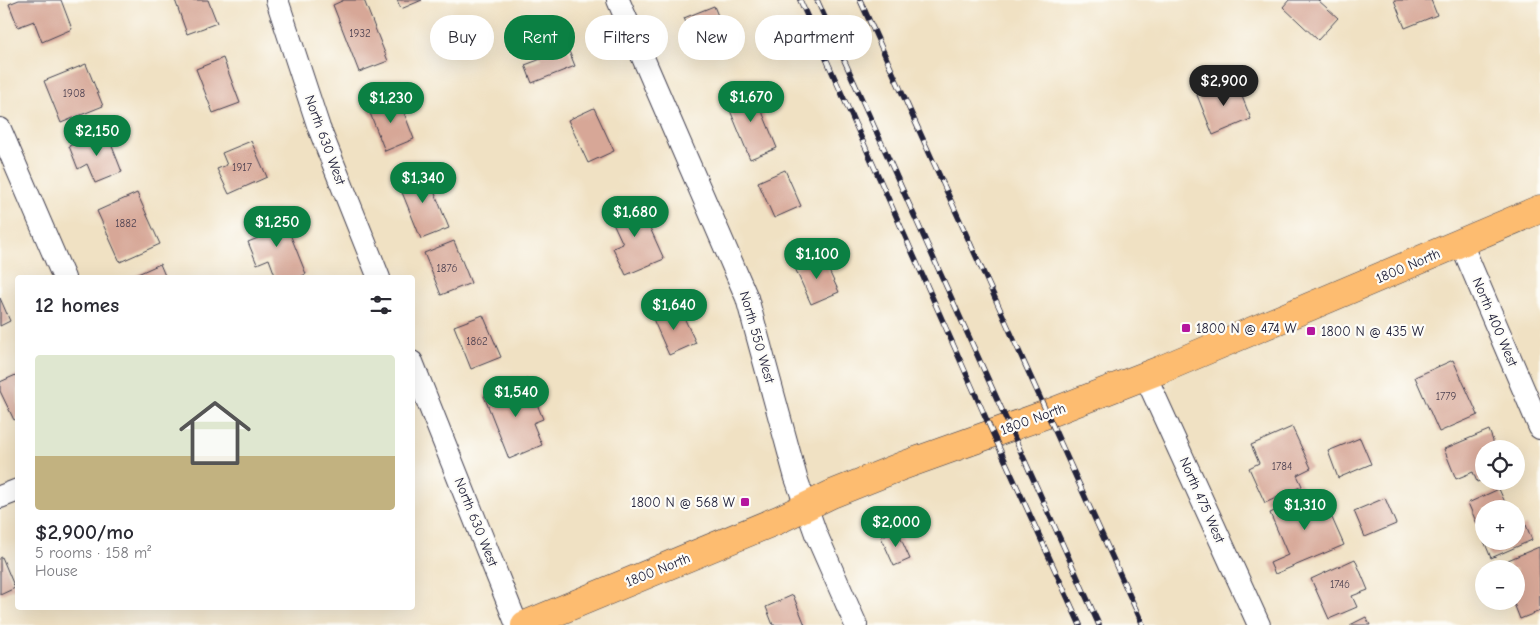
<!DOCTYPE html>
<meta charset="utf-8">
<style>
body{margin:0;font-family:"Comic Neue",sans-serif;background:#f2f2f3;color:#2b2b33;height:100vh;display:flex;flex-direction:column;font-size:19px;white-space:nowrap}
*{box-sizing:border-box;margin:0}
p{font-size:16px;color:#7c7c81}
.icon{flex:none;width:28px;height:28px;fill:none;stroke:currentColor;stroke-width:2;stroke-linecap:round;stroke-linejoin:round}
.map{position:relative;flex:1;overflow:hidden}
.details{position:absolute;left:15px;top:275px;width:400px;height:335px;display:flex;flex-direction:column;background:#fff;border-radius:5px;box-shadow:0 5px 20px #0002}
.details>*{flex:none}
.guide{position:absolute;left:430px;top:15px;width:475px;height:45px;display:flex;gap:10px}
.tools{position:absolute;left:1475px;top:440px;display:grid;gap:10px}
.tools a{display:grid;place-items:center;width:50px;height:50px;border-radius:50%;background:#fff;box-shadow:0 5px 20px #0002;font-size:25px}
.price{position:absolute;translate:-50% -42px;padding:0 11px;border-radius:18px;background:#0b8043;color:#fff;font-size:16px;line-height:32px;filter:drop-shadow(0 1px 2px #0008)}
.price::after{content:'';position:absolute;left:50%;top:30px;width:15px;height:11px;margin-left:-8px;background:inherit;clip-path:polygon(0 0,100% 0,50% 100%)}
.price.active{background:#222;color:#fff}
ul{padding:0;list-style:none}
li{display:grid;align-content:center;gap:10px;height:265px;padding:0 20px}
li+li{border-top:1px solid #e1e1e2}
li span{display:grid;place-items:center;height:155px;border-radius:5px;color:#555}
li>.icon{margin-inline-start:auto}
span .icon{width:90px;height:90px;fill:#fffc;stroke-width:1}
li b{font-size:21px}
h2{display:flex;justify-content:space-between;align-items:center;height:60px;padding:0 20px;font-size:21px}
.pill{padding:0 18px;border-radius:22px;background:#fff;box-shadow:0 5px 20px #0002;font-size:18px;line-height:45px}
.pill.active{background:#0b8043;color:#fff}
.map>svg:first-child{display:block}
.building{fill:#d7a797}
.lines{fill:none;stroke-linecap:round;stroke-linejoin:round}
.minor-casing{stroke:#413f4f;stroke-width:24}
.major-casing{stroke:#413f4f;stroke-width:29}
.minor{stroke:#fff;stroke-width:22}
.major{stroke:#fdbc6f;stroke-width:28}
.rail-casing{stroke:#22223b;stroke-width:5.5}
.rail{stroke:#fdfcf7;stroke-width:4;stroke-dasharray:11;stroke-linecap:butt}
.poi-dot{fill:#b5179e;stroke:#fdfcf7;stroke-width:2}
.labels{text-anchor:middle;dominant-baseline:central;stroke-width:4.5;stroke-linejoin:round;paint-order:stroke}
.number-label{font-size:11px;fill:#4f4352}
.street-label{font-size:14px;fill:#22223b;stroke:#fdfcf7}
.poi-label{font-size:14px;fill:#22223b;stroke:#fdfcf7;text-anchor:start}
</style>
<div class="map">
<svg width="1540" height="625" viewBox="0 0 1540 625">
<rect width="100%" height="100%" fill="#fdfcf7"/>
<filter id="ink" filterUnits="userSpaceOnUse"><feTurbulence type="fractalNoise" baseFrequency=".02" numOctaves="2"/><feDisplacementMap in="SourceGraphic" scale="10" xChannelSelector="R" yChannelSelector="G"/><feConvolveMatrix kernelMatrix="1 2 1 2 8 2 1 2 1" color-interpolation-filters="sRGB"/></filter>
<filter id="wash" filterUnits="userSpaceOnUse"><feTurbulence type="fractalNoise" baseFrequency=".0096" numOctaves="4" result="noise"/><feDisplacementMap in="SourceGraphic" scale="20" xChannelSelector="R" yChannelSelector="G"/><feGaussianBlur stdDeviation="1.12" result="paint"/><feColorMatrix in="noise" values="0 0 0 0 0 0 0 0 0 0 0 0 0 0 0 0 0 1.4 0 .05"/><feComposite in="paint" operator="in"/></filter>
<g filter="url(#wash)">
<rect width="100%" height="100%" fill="#f0e1c3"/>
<g id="blocks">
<path class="building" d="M19,0H61L72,29L42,42L34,21L18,27L9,4Z
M175,0H208L217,23L187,34Z
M344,0H364L388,61L359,72L333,5Z
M397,0H422L401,9Z
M1289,0H1318L1338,18L1318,40L1283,7Z
M1394,0H1431L1437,15L1405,28Z
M714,6L729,43L700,55L684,18Z
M561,31L575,66L532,83L525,65L541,59L534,42Z
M223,58L240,103L213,113L196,69Z
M86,64L103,106L61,123L44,81Z
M1235,79L1251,119L1213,135L1197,95Z
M752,87L777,148L750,159L725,98Z
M398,97L414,139L385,151L368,108Z
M594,108L614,151L588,163L568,120Z
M106,131L122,172L95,183L87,164L78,169L69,146Z
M251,141L267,177L229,194L217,169L227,165L222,153Z
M425,169L449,228L421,239L397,180Z
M785,170L801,206L774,218L758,182Z
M137,193L160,244L120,262L97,211Z
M637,199L664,259L626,275L613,248L623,244L608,212Z
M282,214L306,274L298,278H276L269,259L257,264L248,242L258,238L253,226Z
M454,241L471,283L441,295L424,253Z
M822,256L839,292L811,304L795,268Z
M160,264L166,278H129Z
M0,298L10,321L0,326Z
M679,307L696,343L669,355L653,319Z
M483,315L501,357L471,369L454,326Z
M1453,360L1478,415L1439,432L1415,377Z
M18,374V418L14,420L0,391V382Z
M527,379L543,419L533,423L542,445L509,459L484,396Z
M1292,427L1311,468L1297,475L1302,486L1265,503L1249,468L1259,463L1251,445Z
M1489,430L1496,449H1484V479L1477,482L1473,472L1456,479L1444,449Z
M1360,438L1371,464L1338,478L1328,451Z
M1499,489L1508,509H1484V540L1468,503Z
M1320,491L1344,545L1275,574L1270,563L1288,555L1270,513Z
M1385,498L1396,524L1365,537L1354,511Z
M1526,525L1532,540L1491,558L1484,541H1516V529Z
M897,530L910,559L894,566L881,537Z
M1539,547L1540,611L1520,619L1513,601H1516V569H1511L1508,560Z
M2,557L15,588L0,595V558Z
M1355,559L1368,590L1352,596L1357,607L1329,619L1311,579Z
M793,595L805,625H773L766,607Z
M1366,617L1370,625H1350Z"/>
</g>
</g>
<g filter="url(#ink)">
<use href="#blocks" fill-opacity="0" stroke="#413f4f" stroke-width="1"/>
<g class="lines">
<defs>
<path id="minor" d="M277,0L319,128L379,278
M618,0L747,298L796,478L816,534L856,625
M0,129L64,278
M1461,243L1540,428
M412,362L517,625
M1145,375L1259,625
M0,497L18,490"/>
<path id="major" d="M525,625L778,520L832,494L902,466L1047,414L1160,370L1540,209"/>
</defs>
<use href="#minor" class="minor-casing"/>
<use href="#major" class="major-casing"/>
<use href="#minor" class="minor"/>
<use href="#major" class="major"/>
<defs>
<path id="rail" d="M800,0L993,434L1080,625
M817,0L1099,625
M860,0L1143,625"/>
</defs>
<use href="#rail" class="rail-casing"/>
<use href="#rail" class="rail"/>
</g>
</g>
<g class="poi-dot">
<rect x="1181" y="323" width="10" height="10" rx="2.5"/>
<rect x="1306" y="326" width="10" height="10" rx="2.5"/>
<rect x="740" y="497" width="10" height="10" rx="2.5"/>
</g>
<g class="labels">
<g class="number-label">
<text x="360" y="33">1932</text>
<text x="74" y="93">1908</text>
<text x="242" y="167">1917</text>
<text x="126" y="223">1882</text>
<text x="447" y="268">1876</text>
<text x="477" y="341">1862</text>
<text x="1446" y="396">1779</text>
<text x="1282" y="466">1784</text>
<text x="1340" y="584">1746</text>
</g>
<g class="street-label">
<text transform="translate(325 140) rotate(70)">North 630 West</text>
<text transform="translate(1408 266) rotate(-23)">1800 North</text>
<text transform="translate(1495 322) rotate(67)">North 400 West</text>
<text transform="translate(757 337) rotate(74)">North 550 West</text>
<text transform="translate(1033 419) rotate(-20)">1800 North</text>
<text transform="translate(1202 500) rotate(66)">North 475 West</text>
<text transform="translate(476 522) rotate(68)">North 630 West</text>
<text transform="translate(658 570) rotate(-22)">1800 North</text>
</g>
<g class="poi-label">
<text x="1196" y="328">1800 N @ 474 W</text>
<text x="1321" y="331">1800 N @ 435 W</text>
<text x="735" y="502" text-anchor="end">1800 N @ 568 W</text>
</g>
</g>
</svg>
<div class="tools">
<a><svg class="icon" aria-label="locate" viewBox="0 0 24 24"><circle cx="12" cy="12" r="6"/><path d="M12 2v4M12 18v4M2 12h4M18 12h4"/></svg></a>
<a>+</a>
<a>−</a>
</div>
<b class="price active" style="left:1224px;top:107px">$2,900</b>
<b class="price" style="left:751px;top:123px">$1,670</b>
<b class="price" style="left:391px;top:124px">$1,230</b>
<b class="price" style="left:97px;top:157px">$2,150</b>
<b class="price" style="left:423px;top:204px">$1,340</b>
<b class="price" style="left:635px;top:238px">$1,680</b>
<b class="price" style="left:277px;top:248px">$1,250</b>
<b class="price" style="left:817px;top:280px">$1,100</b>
<b class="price" style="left:674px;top:331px">$1,640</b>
<b class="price" style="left:516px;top:418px">$1,540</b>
<b class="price" style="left:1305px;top:531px">$1,310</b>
<b class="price" style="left:896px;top:548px">$2,000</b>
<div class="guide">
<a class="pill">Buy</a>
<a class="pill active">Rent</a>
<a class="pill">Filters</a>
<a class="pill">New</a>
<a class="pill">Apartment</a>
</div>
<section class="details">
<h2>12 homes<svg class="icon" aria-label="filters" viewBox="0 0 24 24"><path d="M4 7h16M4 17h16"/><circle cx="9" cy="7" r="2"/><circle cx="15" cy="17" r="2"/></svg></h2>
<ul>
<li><span style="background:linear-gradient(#dfe7d0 65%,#c2b280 0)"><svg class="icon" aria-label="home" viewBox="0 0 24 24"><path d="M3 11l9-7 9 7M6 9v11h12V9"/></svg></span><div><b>$2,900/mo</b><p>5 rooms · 158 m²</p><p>House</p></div></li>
</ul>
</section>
</div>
